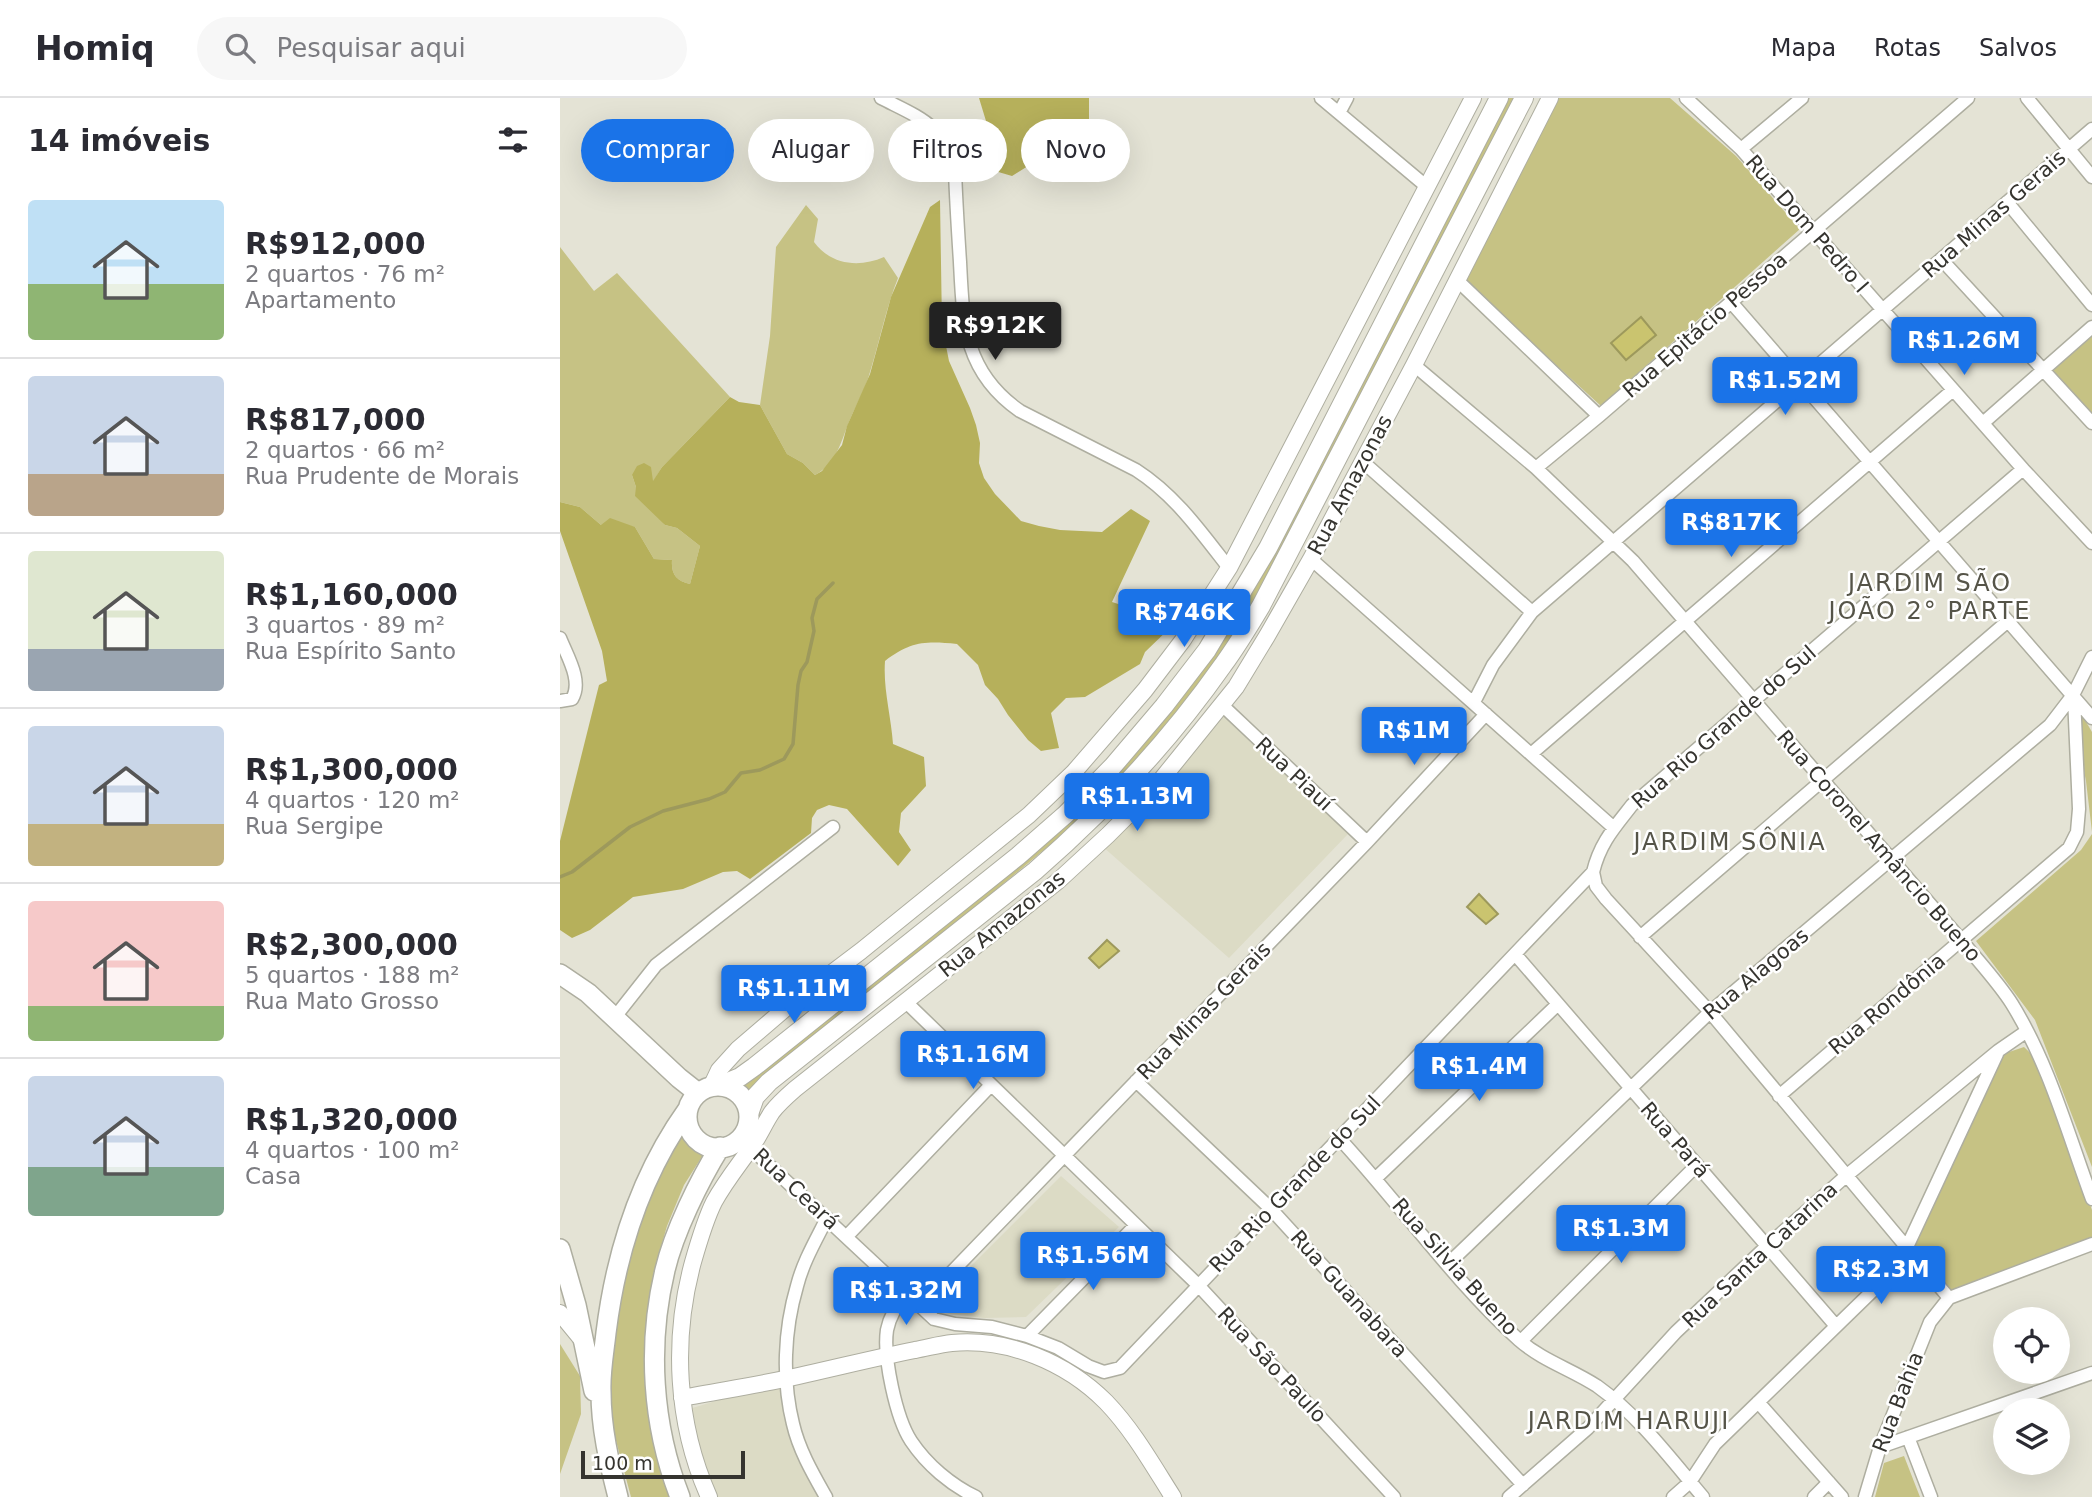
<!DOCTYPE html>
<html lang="pt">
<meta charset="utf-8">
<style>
body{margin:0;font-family:"DejaVu Sans",sans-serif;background:#f7f7f7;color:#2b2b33;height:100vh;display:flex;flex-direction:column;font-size:26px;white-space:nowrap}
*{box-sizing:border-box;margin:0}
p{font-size:23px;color:#7c7c81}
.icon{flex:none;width:38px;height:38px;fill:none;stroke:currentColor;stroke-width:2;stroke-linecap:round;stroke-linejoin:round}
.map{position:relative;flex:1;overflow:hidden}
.panel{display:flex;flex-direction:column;background:#fff;width:560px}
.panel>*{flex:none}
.top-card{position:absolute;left:21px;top:21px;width:665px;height:63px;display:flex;gap:14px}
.controls{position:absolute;left:1433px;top:1209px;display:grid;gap:14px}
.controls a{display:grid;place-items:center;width:77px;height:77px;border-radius:50%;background:#fff;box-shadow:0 7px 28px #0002;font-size:35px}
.scale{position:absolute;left:21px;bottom:18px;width:164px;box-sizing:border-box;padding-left:7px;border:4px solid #35342f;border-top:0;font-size:19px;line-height:24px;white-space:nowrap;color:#35342f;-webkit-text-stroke:5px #fff;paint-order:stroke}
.price{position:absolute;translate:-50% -60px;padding:0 16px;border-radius:7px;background:#1a73e8;color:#fff;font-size:23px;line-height:46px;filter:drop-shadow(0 2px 4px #0008)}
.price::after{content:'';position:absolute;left:50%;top:42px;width:21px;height:16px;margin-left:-10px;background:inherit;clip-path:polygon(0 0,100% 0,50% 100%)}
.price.on{background:#222;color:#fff}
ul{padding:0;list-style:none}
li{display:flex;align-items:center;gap:21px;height:175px;padding:0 28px}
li+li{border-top:2px solid #e1e1e2}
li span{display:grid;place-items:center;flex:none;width:196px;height:140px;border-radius:7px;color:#555}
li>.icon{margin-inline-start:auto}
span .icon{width:84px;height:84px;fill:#fffc;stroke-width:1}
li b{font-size:30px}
h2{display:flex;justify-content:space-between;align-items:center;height:84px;padding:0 28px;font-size:30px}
.pill{padding:0 24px;border-radius:32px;background:#fff;box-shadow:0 7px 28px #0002;font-size:24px;line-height:63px}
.pill.on{background:#1a73e8;color:#fff}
header{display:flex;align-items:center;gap:42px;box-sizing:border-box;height:98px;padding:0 35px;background:#fff;border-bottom:2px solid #e1e1e2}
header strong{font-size:33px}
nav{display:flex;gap:38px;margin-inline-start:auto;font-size:24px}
.search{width:490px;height:63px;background:#f7f7f7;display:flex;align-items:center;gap:18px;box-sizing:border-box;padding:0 24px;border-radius:38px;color:#7c7c81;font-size:26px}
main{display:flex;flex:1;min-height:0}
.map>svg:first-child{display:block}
.built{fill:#dcdbc5}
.green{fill:#c6c284}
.forest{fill:#b6b05b}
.water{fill:#cac46f;stroke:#9d995c;stroke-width:2}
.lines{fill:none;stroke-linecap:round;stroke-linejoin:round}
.stream{stroke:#9d995c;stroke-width:3.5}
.minor-casing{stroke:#aeaea0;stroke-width:15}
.tertiary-casing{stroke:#aeaea0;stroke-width:18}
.secondary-casing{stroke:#aeaea0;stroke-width:20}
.primary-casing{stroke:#aeaea0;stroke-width:22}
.minor{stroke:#fff;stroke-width:12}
.tertiary{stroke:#fff;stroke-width:16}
.secondary{stroke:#fff;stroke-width:18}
.primary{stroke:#fff;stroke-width:19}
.labels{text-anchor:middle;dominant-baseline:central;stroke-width:5;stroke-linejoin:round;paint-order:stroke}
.street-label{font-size:21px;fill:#35342f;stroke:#fff}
.quarter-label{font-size:24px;letter-spacing:2px;fill:#555448;stroke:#fff}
</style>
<header>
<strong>Homiq</strong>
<div class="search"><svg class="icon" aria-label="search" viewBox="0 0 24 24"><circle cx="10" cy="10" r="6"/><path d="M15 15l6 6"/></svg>Pesquisar aqui</div>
<nav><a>Mapa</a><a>Rotas</a><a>Salvos</a></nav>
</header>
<main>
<section class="panel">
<h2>14 imóveis<svg class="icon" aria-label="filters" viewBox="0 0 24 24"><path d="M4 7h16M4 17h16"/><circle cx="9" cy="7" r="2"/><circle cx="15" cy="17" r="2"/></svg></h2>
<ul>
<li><span style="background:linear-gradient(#bfe0f5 60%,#8fb573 0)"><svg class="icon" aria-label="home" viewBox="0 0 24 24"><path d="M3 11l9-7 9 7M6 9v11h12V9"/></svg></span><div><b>R$912,000</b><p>2 quartos · 76 m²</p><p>Apartamento</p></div></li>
<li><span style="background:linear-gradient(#c9d6e8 70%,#b9a48a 0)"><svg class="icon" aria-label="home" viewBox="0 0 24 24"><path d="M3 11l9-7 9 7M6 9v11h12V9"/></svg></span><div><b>R$817,000</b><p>2 quartos · 66 m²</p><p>Rua Prudente de Morais</p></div></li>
<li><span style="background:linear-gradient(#dfe7d0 70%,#9aa5b1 0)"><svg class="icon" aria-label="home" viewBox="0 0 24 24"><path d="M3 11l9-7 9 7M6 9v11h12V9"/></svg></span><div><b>R$1,160,000</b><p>3 quartos · 89 m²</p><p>Rua Espírito Santo</p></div></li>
<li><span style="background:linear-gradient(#c9d6e8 70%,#c2b280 0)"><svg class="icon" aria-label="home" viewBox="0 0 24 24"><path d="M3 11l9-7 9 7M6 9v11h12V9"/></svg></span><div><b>R$1,300,000</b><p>4 quartos · 120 m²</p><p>Rua Sergipe</p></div></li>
<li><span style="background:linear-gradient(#f6c9c9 75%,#8fb573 0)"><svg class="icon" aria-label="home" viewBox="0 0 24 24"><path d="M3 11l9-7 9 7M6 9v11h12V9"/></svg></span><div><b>R$2,300,000</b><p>5 quartos · 188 m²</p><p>Rua Mato Grosso</p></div></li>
<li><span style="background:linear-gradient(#c9d6e8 65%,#7fa58c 0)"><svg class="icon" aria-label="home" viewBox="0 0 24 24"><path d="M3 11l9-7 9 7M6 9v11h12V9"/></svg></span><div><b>R$1,320,000</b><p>4 quartos · 100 m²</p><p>Casa</p></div></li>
</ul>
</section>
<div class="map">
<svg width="1532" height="1399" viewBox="0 0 1532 1399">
<rect width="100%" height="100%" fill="#e4e3d5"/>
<path class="built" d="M661,609L788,736L669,860L542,748Z
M501,1078L559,1129L466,1219L424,1220L390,1216L370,1209Z
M226,1282L231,1326L264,1399H150L129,1311Z"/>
<path class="green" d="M942,0H958L745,417L657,563L563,682L515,726L188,999L171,986L385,822L560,674L645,561Z
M997,0H1110L1176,58L1240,131L1041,308L903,182Z
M246,107L258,121L254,144C271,167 299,170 324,159L338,180C326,210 320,242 310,274C305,293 294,310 287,329C280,348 274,367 255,377L243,365L227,356L200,307L210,238L216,149Z
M0,149L34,193L57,175L170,299L102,369L93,384L72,377L76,389L105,427L117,430L140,448L130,486C116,483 111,476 112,462L94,461L75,429L41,427L20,409L0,404Z
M1532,231V319L1489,270Z
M1522,617L1532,634V734L1526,683L1516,632Z
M1532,736V1069L1475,922L1416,843L1521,752Z
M1464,949L1481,965L1532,1112V1142L1391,1194L1350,1147L1440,957Z
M120,1029L129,1045L145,1054L124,1087L107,1128L93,1177L87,1239L112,1399H71L47,1309L49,1275L69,1148Z
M0,1246L20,1278L21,1316L0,1376Z
M1344,1358L1360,1399H1315L1324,1365Z"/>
<path class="forest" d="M419,0H529V28L519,45L477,53L468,68L452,78L435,73L427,58L426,23Z
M380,102L382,228L389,263L410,310L416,327L420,345L419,365L424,380L435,396L461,423L479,428L500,432L542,434L571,411L590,423L552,504L580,513L637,491L631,502L619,508L612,528L585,554L580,566L525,599L506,600L491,615L499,650L481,653L468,642L448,617L438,601L425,587L418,567L397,546C366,543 351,543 325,563C323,591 331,617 333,646L364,659L366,688L341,715L339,734L351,752L338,768L287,711L269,707L257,712L252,720L251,735L190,781L177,773L163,774L123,791L73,799L30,832L12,840L0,832V743L39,587L47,583L42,553L0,433V404L20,409L41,427L50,420L75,429L94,461L112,462C111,476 116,483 130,486L140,448L117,430L105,427L75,398L76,389L72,377L77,368L84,365L91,369L93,383L102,369L170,299L179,304L200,307L227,356L243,365L255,377L262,373L282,347L287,328L310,276L331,199L370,109Z"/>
<path class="water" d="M1081,219L1096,237L1066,262L1051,245Z
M919,796L938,816L926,826L907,809Z
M547,842L559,853L539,870L529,860Z"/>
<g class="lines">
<path class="stream" d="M0,779L12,774L70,729L103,713L149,701L165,694L181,675L200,672L224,661L233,646L238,587L241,573L247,564L254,533L252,520L257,501L273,485"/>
<defs>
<path id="minor" d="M321,0C360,20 383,26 395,72C396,103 398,133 400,164C403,225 404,274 460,313L576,372C615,397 641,434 669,470
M761,0L866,88
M1126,0L1181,51L1463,371L1532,445
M1467,0L1532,79
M779,15L787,0
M1181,51L1242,0
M1447,104L1532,207
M1381,161L1532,325
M897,182L1039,318
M1171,204L1532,620
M854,267L976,370L1073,463L1402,843C1418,863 1438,884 1452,906C1489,966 1508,1036 1532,1101
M1423,325L1532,229
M802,363L972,514
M976,370L1039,318L1408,0
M751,461L1054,730
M0,540C7,558 23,583 12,601L0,603
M914,604L933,567L972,514L1532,31
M662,607L807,744
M971,656L1393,292
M1033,774L1036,788L1046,801L1150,914L1389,1200
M1080,839L1448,523
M955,856L1276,1228
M346,904L638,1187L834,1399
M55,919L96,867L273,729
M576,983L711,1111L963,1387
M1219,998L1509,750L1517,734L1519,711L1514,599
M180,1040L374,1221L395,1226L432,1229L467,1238L498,1250L528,1268L544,1274L560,1270L1033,774C1040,745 1054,730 1072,707L1463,371
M779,1040C840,1106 893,1182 959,1242C983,1263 1011,1271 1037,1288C1079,1318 1110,1360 1143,1399
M816,1080L998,906
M287,1138L431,987
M888,1166L1150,914L1490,627L1513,597L1532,559
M346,1194C338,1206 330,1217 327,1232C323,1259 336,1320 351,1343C367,1367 391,1387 416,1399
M360,1207L807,744L926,616
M467,1238L575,1128
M961,1243L1137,1067
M1198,1304L1282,1399
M1348,1339L1371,1399
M1320,1349L1532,1275
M266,1399C253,1376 239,1352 233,1326C222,1282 224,1232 237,1188C243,1164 256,1142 267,1120
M949,1399L1028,1330L1116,1234L1207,1148L1286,1078L1438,953L1467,933
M1113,1399L1130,1384L1155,1346L1333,1173L1347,1149L1437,956
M1254,1399L1269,1384
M1305,1399L1320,1349L1370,1224L1389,1200L1532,1146"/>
<path id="tertiary" d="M151,989L159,972L178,951L227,909L301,853L469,717L514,674L585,592L623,542L669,470L913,0
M0,1215L23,1243
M122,1300C163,1292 206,1286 247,1276C283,1268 319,1259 355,1252C367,1250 380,1246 392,1245C448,1240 506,1264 546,1304C573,1332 592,1366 613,1399
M149,1399C116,1325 112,1241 133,1164C139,1143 145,1122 154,1104C165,1084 178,1068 190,1051C199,1039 204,1026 212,1014C218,1006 227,998 235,991L498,783L548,737L592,693L676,589L707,538L751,461L854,267L990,0"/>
<path id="secondary" d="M158,988L180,979L194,969L458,758L506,716L553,668L604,608L647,552L708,450L939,0
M189,1016L195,999L209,984L475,773C545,712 609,644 663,567C677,548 689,528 701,508L964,0"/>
<path id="primary" d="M0,876L28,895L119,980L138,995
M127 1019a31 31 0 1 1 62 0a31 31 0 1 1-62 0Z
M0,1151L16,1207L34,1293
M58,1399C49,1364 41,1330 41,1294C40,1274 44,1254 46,1235C56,1154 80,1078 128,1011
M120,1399C92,1327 87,1247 105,1172C114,1134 139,1083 160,1049"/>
</defs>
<use href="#minor" class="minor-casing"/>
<use href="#tertiary" class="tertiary-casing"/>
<use href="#secondary" class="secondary-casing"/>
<use href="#primary" class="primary-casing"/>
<use href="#minor" class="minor"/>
<use href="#tertiary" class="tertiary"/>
<use href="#secondary" class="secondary"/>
<use href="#primary" class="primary"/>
</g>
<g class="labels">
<g class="street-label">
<text transform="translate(1434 116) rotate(-41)">Rua Minas Gerais</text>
<text transform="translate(1247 126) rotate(49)">Rua Dom Pedro I</text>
<text transform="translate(1145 227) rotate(-41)">Rua Epitácio Pessoa</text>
<text transform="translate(790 387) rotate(-62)">Rua Amazonas</text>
<text transform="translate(1164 629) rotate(-41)">Rua Rio Grande do Sul</text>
<text transform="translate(734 676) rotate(43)">Rua Piauí</text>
<text transform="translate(1319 748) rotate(49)">Rua Coronel Amâncio Bueno</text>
<text transform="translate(442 826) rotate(-39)">Rua Amazonas</text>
<text transform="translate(1196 876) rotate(-40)">Rua Alagoas</text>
<text transform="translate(1327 906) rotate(-40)">Rua Rondônia</text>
<text transform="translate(644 913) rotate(-46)">Rua Minas Gerais</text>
<text transform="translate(1115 1042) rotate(49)">Rua Pará</text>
<text transform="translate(735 1086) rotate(-46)">Rua Rio Grande do Sul</text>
<text transform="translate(236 1091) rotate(43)">Rua Ceará</text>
<text transform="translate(1200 1157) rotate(-43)">Rua Santa Catarina</text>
<text transform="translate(895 1169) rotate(48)">Rua Silvia Bueno</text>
<text transform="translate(789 1196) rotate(48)">Rua Guanabara</text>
<text transform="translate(712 1267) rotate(47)">Rua São Paulo</text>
<text transform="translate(1338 1304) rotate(-69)">Rua Bahia</text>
</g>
<g class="quarter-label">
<text x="1370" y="485">JARDIM SÃO<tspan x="1370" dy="28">JOÃO 2° PARTE</tspan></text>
<text x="1170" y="744">JARDIM SÔNIA</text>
<text x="1069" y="1323">JARDIM HARUJI</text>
</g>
</g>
</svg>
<div class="controls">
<a><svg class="icon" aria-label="locate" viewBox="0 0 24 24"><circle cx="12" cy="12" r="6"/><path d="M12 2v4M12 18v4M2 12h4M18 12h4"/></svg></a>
<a><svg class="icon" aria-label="layers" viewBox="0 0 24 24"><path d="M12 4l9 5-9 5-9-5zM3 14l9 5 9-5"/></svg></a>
</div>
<div class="scale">100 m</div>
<b class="price on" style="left:435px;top:264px">R$912K</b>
<b class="price" style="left:1404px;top:279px">R$1.26M</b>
<b class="price" style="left:1225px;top:319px">R$1.52M</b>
<b class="price" style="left:1171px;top:461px">R$817K</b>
<b class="price" style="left:624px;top:551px">R$746K</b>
<b class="price" style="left:854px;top:669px">R$1M</b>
<b class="price" style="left:577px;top:735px">R$1.13M</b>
<b class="price" style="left:234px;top:927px">R$1.11M</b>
<b class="price" style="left:413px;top:993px">R$1.16M</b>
<b class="price" style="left:919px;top:1005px">R$1.4M</b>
<b class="price" style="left:1061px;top:1167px">R$1.3M</b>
<b class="price" style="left:533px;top:1194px">R$1.56M</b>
<b class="price" style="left:1321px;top:1208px">R$2.3M</b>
<b class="price" style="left:346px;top:1229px">R$1.32M</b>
<div class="top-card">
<a class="pill on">Comprar</a>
<a class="pill">Alugar</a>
<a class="pill">Filtros</a>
<a class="pill">Novo</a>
</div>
</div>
</main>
